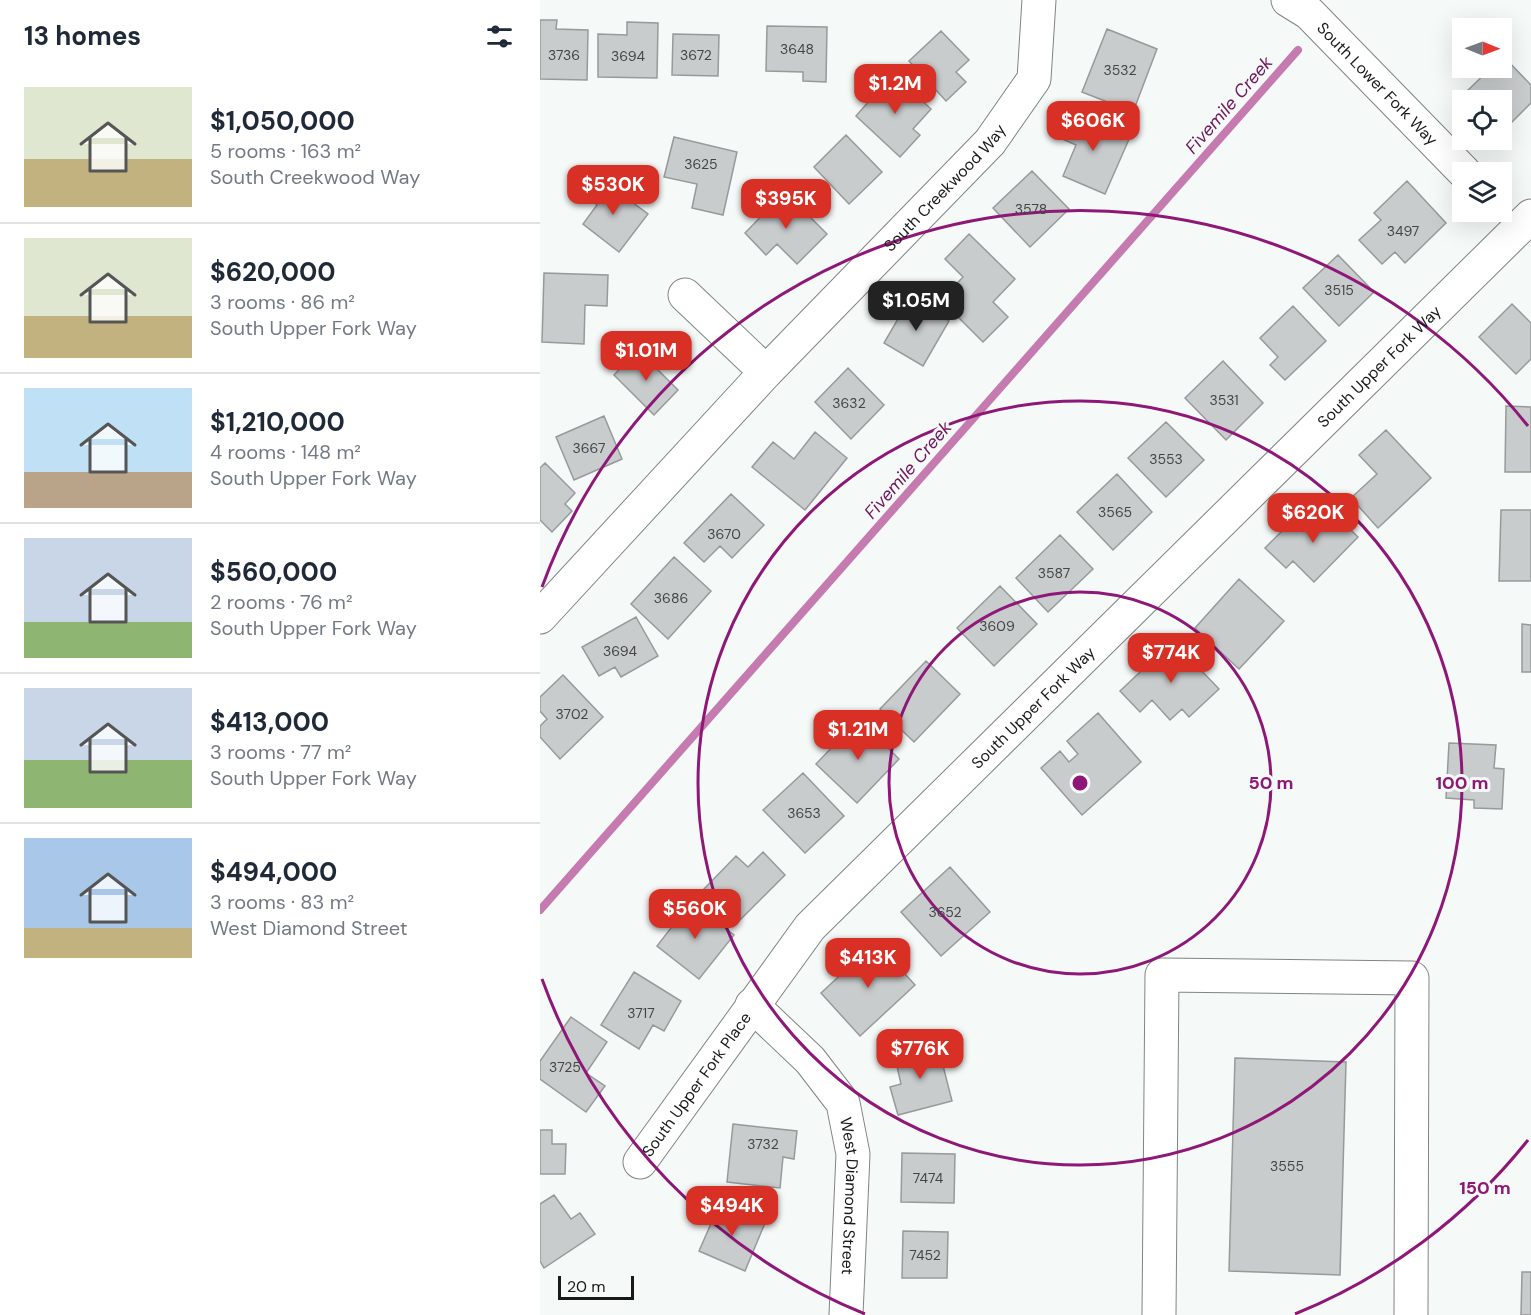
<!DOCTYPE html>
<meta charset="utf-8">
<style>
body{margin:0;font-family:"DM Sans",sans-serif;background:#f6f6f7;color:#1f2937;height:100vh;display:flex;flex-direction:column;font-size:22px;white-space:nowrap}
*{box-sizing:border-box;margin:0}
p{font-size:20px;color:#747a83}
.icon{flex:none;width:33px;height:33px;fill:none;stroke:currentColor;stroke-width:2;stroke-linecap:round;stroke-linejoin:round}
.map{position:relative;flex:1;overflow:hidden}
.drawer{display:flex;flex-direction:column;background:#fff;width:540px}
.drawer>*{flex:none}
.needle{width:39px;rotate:91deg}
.fabs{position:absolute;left:912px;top:18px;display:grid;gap:12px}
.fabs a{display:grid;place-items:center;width:60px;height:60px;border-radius:0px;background:#fff;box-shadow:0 6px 24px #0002;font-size:30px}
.scale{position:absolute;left:18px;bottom:15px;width:76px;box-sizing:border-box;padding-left:6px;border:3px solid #181a19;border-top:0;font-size:16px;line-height:21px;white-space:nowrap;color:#181a19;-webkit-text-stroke:4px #f5f9f8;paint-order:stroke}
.price{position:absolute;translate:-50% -51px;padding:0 14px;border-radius:12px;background:#d93025;color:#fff;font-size:20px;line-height:39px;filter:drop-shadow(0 2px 3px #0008)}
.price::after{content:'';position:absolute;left:50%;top:36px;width:18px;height:14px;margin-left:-9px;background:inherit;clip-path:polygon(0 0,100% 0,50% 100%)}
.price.active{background:#222;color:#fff}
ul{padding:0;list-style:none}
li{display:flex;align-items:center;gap:18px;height:150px;padding:0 24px}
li+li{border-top:2px solid #e0e1e3}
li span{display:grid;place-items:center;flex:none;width:168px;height:120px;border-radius:0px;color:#555}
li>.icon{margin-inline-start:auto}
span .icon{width:72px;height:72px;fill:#fffc;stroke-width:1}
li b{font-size:26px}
h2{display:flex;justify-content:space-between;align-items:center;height:72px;padding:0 24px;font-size:26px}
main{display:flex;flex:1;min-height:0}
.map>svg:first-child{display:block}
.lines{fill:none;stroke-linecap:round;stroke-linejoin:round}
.stream{stroke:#c67bb0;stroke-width:8}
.building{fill:#c8cccc;stroke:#979a9a;stroke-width:1.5}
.minor-casing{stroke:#808483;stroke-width:35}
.minor{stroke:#fff;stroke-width:33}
.ring{fill:none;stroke:#8f1777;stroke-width:3}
.labels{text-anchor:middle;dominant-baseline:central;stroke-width:6;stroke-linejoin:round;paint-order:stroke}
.number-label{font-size:14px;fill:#444646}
.street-label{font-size:16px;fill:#181a19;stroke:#f5f9f8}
.water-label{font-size:18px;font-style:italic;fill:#70145c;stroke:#f5f9f8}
.centre{fill:#8f1777;stroke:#f5f9f8;stroke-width:3}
.ring-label{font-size:18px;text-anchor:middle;font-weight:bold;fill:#8f1777;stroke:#f5f9f8;stroke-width:6;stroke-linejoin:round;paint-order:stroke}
</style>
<main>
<section class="drawer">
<h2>13 homes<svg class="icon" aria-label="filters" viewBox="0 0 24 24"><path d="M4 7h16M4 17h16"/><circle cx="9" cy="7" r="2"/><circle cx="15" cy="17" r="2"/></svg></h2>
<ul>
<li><span style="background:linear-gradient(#dfe7d0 60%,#c2b280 0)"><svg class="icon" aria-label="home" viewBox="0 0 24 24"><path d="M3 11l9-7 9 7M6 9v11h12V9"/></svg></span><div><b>$1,050,000</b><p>5 rooms · 163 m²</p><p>South Creekwood Way</p></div></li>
<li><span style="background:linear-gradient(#dfe7d0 65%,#c2b280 0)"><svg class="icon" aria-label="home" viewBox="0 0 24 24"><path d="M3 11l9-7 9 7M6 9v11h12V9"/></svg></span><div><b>$620,000</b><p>3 rooms · 86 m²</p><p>South Upper Fork Way</p></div></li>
<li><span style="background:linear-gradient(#bfe0f5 70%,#b9a48a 0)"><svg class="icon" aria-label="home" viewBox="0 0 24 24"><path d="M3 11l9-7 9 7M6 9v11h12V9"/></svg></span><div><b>$1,210,000</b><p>4 rooms · 148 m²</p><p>South Upper Fork Way</p></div></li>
<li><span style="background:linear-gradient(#c9d6e8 70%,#8fb573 0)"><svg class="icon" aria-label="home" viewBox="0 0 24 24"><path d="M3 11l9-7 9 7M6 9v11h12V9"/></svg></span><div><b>$560,000</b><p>2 rooms · 76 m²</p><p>South Upper Fork Way</p></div></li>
<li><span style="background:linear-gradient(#c9d6e8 60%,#8fb573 0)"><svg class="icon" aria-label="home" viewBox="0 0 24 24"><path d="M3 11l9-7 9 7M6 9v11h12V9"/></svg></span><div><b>$413,000</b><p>3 rooms · 77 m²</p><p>South Upper Fork Way</p></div></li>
<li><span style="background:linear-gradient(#a9c7e8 75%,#c2b280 0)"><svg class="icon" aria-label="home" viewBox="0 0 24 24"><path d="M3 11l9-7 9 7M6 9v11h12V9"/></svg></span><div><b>$494,000</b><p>3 rooms · 83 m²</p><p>West Diamond Street</p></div></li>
</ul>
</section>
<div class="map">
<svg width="991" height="1315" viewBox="0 0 991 1315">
<rect width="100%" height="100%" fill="#f5f9f8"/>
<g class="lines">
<path class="stream" d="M0,910L758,50"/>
</g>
<path class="building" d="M0,20H17L16,29L48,30L47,80L0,79Z
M87,22L118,23L117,78L58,77V34L87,35Z
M227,26L287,27L286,82L263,81V72L226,71Z
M567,29L617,49L593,112L542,92Z
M401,31L429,60L416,72L426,82L406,101L369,61Z
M133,34L179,35L178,76L132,75Z
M963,56L991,85V103L963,131L962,100H934L926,92L951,68H962Z
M353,74L391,109L373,129L380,135L360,157L316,116Z
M531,111L590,137L565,194L523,176L536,145L520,138Z
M306,135L342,172L309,204L274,167Z
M134,137L197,152L183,215L152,208L157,184L124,177Z
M492,171L529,209L490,247L453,208Z
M61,179L108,214L79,252L43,224L57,205L47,197Z
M867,181L906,223L865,263L855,252L842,264L819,240L841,220L834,213Z
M245,192L287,234L257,264L237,244L226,255L205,233Z
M429,234L475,279L453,302L468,317L443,342L401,300L423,277L405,259Z
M798,255L834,292L799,326L763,288Z
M4,273L68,275L67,306L45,305L44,344L2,342Z
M370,298L409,321L383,366L344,343Z
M972,304L991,323V359L976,374L939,337Z
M753,306L786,341L745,380L730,365L738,357L720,338Z
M98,350L138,390L114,415L74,375Z
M683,361L723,403L686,440L645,398Z
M308,368L344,405L311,439L275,402Z
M966,406L991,407V472H965Z
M64,416L82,459L34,480L16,437Z
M626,422L664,460L626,497L588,458Z
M846,430L891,478L838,528L811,498L837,474L819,455Z
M275,432L307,458L265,510L212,467L233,442L254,459Z
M5,463L35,493L25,504L32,511L12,532L0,520V468Z
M577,474L612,512L573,550L537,512Z
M191,494L224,525L192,558L180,546L164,562L144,543Z
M787,507L818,537L774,582L753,561L746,568L725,548L756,517L767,528Z
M961,510H991V581H959Z
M520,535L553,569L508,612L476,578Z
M134,557L171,591L128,639L91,604Z
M699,579L744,621L699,669L655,628Z
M460,586L497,624L454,666L417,628Z
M96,617L118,656L81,677L75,667L59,676L42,647Z
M982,624L991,625V672H982Z
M633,641L679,689L649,717L642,709L630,720L612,700L600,712L580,691Z
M386,661L420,694L374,742L340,709Z
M23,675L63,717L20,759L0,737V726L7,719L0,711V697Z
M558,713L601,762L542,815L501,768L520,751L529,762L538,754L527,741Z
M319,719L359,759L317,803L276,764Z
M909,743L956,745L954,768L964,769L962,809L934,808V800L906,798Z
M263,773L304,816L265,853L223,810Z
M223,852L245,875L198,922L164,889L196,856L208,867Z
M410,867L450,912L401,956L361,912Z
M151,902L194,935L159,979L117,946Z
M336,942L375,985L320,1036L281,993Z
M94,972L141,1001L124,1031L113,1025L99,1049L61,1025Z
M31,1017L67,1042L46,1073L65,1086L46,1112L0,1079V1061Z
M397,1042L412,1101L358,1115L350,1087L361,1084L354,1053Z
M695,1058L806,1062L800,1275L689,1271Z
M193,1124L257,1131L254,1159L243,1157L240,1188L187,1182Z
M0,1130H12V1144H26L25,1174H0Z
M362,1153L415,1154L414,1203L361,1202Z
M14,1195L31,1219L40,1213L55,1234L4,1268L0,1261V1204Z
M180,1203L225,1223L205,1271L159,1251Z
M363,1231L408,1232L407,1278H362Z
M982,1272H991V1315H981Z"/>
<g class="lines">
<defs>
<g id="minor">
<path id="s1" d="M748,0L769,13L924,172"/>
<path d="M145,295L226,372"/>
<path id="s2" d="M0,617L226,372L450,142L494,79L499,0"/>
<path id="s3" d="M212,1005L270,1060L303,1103L313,1154L306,1315"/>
<path id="s4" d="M100,1162L270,927L991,216"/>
<path d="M619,1315L622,975L872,978L871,1315"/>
</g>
</defs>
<use href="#minor" class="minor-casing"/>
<use href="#minor" class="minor"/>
</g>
<g class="ring">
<circle cx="540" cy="783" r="191"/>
<circle cx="540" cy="783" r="382"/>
<path d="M988 1140A573 573 0 0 1 755 1314M325 1314A573 573 0 0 1 2 979M2 587A573 573 0 0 1 988 426"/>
</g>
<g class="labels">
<g class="number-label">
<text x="257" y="49">3648</text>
<text x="24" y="55">3736</text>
<text x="156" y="55">3672</text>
<text x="88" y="56">3694</text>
<text x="580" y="70">3532</text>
<text x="161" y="164">3625</text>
<text x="491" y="209">3578</text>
<text x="863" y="231">3497</text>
<text x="799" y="290">3515</text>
<text x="684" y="400">3531</text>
<text x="309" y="403">3632</text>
<text x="49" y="448">3667</text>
<text x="626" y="459">3553</text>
<text x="575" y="512">3565</text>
<text x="184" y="534">3670</text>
<text x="514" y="573">3587</text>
<text x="131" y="598">3686</text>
<text x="457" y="626">3609</text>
<text x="80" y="651">3694</text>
<text x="32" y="714">3702</text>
<text x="264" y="813">3653</text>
<text x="405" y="912">3652</text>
<text x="101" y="1013">3717</text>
<text x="25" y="1067">3725</text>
<text x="223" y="1144">3732</text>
<text x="747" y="1166">3555</text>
<text x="388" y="1178">7474</text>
<text x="385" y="1255">7452</text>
</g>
<g class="street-label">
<text stroke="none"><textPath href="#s1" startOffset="123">South Lower Fork Way</textPath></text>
<text stroke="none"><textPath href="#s2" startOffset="590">South Creekwood Way</textPath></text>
<text stroke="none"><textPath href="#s4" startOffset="1089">South Upper Fork Way</textPath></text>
<text stroke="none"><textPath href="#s4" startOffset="603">South Upper Fork Way</textPath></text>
<text stroke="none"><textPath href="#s4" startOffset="96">South Upper Fork Place</textPath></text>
<text stroke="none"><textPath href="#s3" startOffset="228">West Diamond Street</textPath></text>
</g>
<g class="water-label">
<text transform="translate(689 105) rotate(-49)">Fivemile Creek</text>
<text transform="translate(368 470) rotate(-49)">Fivemile Creek</text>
</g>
</g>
<circle cx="540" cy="783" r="9" class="centre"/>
<g class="ring-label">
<text x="731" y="789">50 m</text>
<text x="922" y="789">100 m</text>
<text x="945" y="1194">150 m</text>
</g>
</svg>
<div class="fabs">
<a><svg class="needle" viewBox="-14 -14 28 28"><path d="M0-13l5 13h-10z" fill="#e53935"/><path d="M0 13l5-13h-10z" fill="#747a83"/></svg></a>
<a><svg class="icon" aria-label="locate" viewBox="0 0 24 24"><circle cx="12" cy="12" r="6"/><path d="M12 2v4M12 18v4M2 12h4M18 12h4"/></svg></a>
<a><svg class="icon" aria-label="layers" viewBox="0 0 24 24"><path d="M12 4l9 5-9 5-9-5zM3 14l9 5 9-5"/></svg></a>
</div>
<div class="scale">20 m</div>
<b class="price" style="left:355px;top:115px">$1.2M</b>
<b class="price" style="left:553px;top:152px">$606K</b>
<b class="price" style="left:73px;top:216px">$530K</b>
<b class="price" style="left:246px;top:230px">$395K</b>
<b class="price active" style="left:376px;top:332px">$1.05M</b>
<b class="price" style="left:106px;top:382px">$1.01M</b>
<b class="price" style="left:773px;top:544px">$620K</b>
<b class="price" style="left:631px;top:684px">$774K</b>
<b class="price" style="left:318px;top:761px">$1.21M</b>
<b class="price" style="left:155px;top:940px">$560K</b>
<b class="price" style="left:328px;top:989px">$413K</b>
<b class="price" style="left:380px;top:1080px">$776K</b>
<b class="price" style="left:192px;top:1237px">$494K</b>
</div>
</main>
